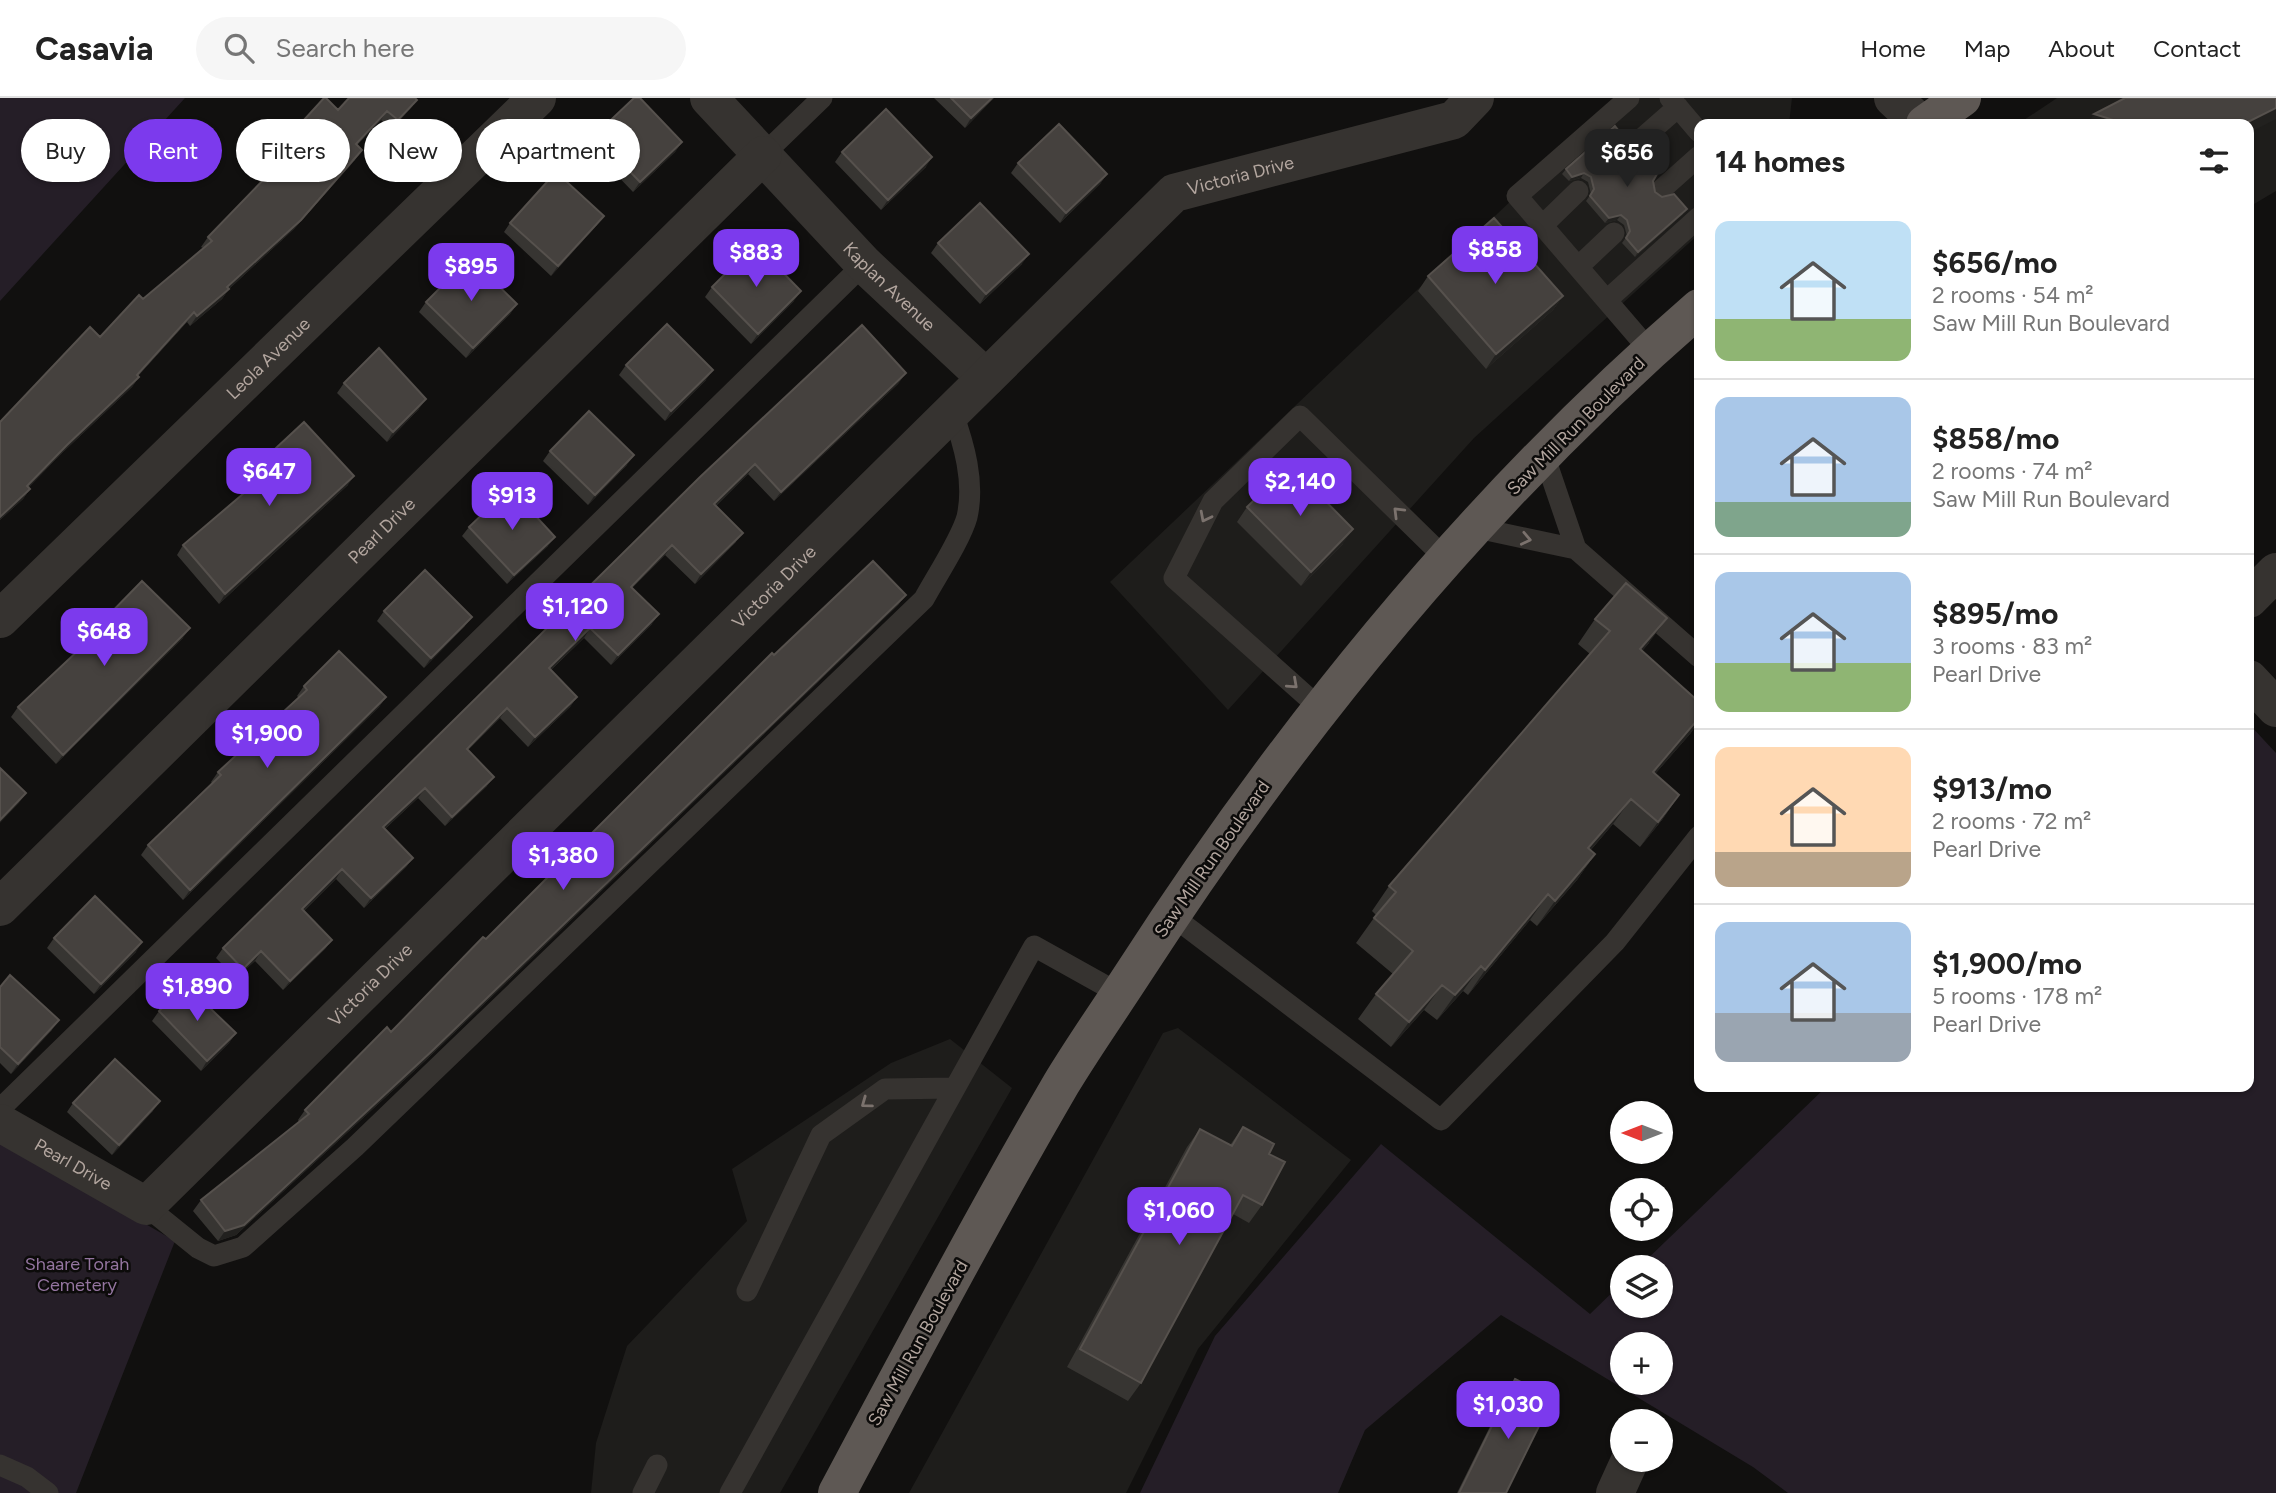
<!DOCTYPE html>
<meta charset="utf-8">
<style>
body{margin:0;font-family:Figtree,sans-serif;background:#f6f6f6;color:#222;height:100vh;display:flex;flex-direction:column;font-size:26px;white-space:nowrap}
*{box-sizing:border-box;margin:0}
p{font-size:23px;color:#767676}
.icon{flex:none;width:38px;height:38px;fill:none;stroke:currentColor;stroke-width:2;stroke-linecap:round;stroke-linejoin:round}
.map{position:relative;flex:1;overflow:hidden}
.side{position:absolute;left:1694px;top:21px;width:560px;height:973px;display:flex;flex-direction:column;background:#fff;border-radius:14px;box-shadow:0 2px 5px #0004}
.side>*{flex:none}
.guide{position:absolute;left:21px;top:21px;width:665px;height:63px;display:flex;gap:14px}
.needle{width:46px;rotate:270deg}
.tools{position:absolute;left:1610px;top:1003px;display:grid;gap:14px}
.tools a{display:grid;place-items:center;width:63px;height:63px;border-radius:50%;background:#fff;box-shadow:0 2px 5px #0004;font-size:35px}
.price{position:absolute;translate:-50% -60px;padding:0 16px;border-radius:14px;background:#7c3aed;color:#fff;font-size:23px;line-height:46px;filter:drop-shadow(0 2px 4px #0008)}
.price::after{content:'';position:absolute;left:50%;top:42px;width:21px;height:16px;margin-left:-10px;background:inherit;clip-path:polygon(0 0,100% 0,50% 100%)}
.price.active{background:#222;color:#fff}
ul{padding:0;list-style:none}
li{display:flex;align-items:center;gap:21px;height:175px;padding:0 21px}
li+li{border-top:2px solid #e0e0e0}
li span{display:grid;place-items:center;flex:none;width:196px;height:140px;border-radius:14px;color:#555}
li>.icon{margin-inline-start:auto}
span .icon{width:84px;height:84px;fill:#fffc;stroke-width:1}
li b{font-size:30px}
h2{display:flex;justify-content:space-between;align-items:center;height:84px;padding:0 21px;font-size:30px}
.tag{padding:0 24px;border-radius:32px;background:#fff;box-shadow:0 2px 5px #0004;font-size:24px;line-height:63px}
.tag.active{background:#7c3aed;color:#fff}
header{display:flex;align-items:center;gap:42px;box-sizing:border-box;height:98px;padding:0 35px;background:#fff;border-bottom:2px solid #e0e0e0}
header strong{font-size:33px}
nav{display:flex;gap:38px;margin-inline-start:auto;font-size:24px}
.search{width:490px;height:63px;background:#f6f6f6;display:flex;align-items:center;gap:18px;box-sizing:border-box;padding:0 24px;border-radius:38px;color:#767676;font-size:26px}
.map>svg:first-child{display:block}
.built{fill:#1e1d1b}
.green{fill:#251e27;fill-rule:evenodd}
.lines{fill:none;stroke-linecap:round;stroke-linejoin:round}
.service{stroke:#363330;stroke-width:21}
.minor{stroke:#363330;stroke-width:38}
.trunk{stroke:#5e5854;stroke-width:38}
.wall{fill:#373532}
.shaded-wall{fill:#22211f}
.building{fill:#45413e;stroke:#56514d;stroke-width:2}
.oneway{stroke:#7b726d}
.labels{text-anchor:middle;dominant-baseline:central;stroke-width:5;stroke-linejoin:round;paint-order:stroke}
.street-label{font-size:18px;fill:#b3a69f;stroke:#0c0b0a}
.park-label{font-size:18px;fill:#9475a0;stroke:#0c0b0a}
</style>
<header>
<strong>Casavia</strong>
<div class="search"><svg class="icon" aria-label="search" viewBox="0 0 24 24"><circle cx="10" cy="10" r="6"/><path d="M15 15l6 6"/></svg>Search here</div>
<nav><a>Home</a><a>Map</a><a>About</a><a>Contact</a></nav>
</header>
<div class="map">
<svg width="2276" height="1395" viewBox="0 0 2276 1395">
<rect width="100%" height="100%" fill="#11100f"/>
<path class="built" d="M1619,0H1792L1789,26H1699V136L1474,340L1228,612L1110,484Z
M2057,0H2276V93L2249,109V26H2018Z
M1178,930L1351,1062L1198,1251L1126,1395H909L1163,935Z
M950,941L1012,990L780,1395H591L596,1345L627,1248L747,1123L732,1071L891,965Z"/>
<path class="green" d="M0,0H185L0,203Z
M2249,626L2276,655V1395H1788L1753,1369L1501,1217L1365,1332L1338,1395H1140L1215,1238L1381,1046L1590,1216L1622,1185V1208H1661V1169H1639L1826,989H2249ZM1622,1246H1661V1284H1622Z
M0,1042L175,1143L76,1395H0Z"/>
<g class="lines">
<path class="service" d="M1629,0L1517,98L1651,254
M1670,0L1699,34
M1629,52L1678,9
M763,57L822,0
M1662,91L1699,58
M1543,127L1578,93
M1578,169L1614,135
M1607,202L1699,119
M1544,357L1576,451L1699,559
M1477,430L1576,451
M1322,612L1174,480L1213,403L1300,318L1447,462
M1171,817L1441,1022L1615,844L1699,738
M0,1011L864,166
M146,1108L198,1150L214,1158L243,1149L355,1049L924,501C936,479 961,441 967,419C975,384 964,346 952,313
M747,1193L821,1037L885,991L954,990
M0,1367L27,1379L48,1395
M643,1395L657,1367
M730,1395L1034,848L1120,896"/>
<g class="minor">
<path id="s1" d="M709,0L864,166L986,280"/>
<path d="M1893,0L1921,26"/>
<path d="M2249,501L2276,474"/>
<path id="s2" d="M0,521L537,0"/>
<path d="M2249,581L2276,610"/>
<path id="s3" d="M0,809L763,57"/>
<path id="s4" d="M0,1025L146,1108L1174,95L1454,22L1475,0"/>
<path d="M1615,1395L1630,1362"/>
</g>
<path class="trunk" d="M1925,26L1962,0
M837,1395C910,1258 983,1120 1061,986C1084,948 1110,911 1134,874C1291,631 1480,400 1699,210"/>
</g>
<path class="wall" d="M934,0H994L965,30Z
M417,2L410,11L391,32L381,22L357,47L355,62L294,131L229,191L222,201L190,228L187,224L138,278L139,279L132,289L60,357L28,390L30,391L23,401L0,422V324L203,150L201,149L208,139L261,85L254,78L261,69L338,12Z
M595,37L682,44L675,54L633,94L588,47Z
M1620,49L1623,56L1653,83L1655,94L1683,116L1635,159L1622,145L1627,138L1624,127L1617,122L1605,125L1586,103L1591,96L1588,84L1581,80L1569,83L1562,76L1566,71Z
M842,54L926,69L881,112L835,64Z
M1018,65L1107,76L1100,86L1060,125L1011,75Z
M510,125L597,127L551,178L504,134Z
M938,145L1022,166L980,206L931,155Z
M1428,178L1563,198L1553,212L1486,271L1418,193Z
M712,189L794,203L751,246L705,199Z
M426,204L517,206L510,216L466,260L419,214Z
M626,267L706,282L665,323L619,277Z
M344,285L419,311L387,344L337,295Z
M899,285L774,403L748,376L716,408L736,444L695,486L665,457L632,490L652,526L611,567L584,540L551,572L577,599L570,609L528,649L500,620L468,652L487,688L445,728L418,700L385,731L413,760L406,769L364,810L336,781L304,813L332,842L325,851L283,892L255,863L236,880L216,860L223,850L700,379Z
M550,353L627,367L588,407L543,363Z
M261,364L348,387L219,506L177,457L183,447L261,380L255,374Z
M1247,409L1343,446L1301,488L1237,424Z
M469,429L548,448L507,486L462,438Z
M906,497L898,507L426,962L236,1137L218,1143L193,1113L201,1102L299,1024L298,1022L305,1012L391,934L774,557Z
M384,513L465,528L424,570L377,523Z
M1595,521L1649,545L1642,553L1699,604V623L1690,636L1655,676L1679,697L1662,722L1640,749L1613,726L1590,753L1595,756L1577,782L1537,828L1530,822L1468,897L1463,893L1437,922L1424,912L1391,949L1358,921L1376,896L1393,876L1356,845L1376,817L1372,813L1389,788L1590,556L1578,546Z
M97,529L183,540L56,666L11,619L18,609L91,540L90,538Z
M304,588L386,599L379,609L183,802L141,757L148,747L212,685L211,684L218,674L299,600L297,598Z
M54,840L136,854L94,896L47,850Z
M0,889L52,932L11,976L0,965Z
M159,913L236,935L229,945L201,973L152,923Z
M73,1005L153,1013L112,1057L67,1014Z
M1243,1029L1269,1056L1262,1107L1249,1125L1233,1116L1141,1285L1128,1303L1067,1269L1187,1049L1200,1031L1230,1047Z
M1515,1281L1506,1395H1457L1509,1290Z"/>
<path class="shaded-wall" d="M992,0H994L965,30L971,20Z
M417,2L410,11L391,32L398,22Z
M2276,10V21L2249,35V26H2244Z
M387,13L381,22L349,56L356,46Z
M2094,16L2126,26H2087Z
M682,44L675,54L633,94L640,84Z
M362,52L355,62L294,131L229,191L222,201L190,228L197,218L227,189Z
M932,59L926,69L881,112L888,102Z
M1584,75L1581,80L1569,83L1572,79Z
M1107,76L1100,86L1060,125L1066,115Z
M1687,111L1683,116L1635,159L1638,154Z
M1621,117L1617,122L1605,125L1609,120Z
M604,118L597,127L551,178L558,168Z
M1029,156L1022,166L980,206L986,196Z
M801,193L794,203L751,246L758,236Z
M1563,198L1553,212L1486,271L1496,256Z
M517,206L510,216L466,260L473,250Z
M194,214L187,224L130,287L137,277Z
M713,272L706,282L665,323L671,313Z
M906,275L899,285L774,403L781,394Z
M139,279L132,289L60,357L20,398L27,388L67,347Z
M426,301L419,311L387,344L393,334Z
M634,357L627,367L588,407L595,397Z
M755,366L748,376L707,416L714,406Z
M354,378L348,387L219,506L225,496Z
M30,391L23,401L0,422V419Z
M1353,431L1343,446L1301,488L1311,474Z
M743,435L736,444L695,486L701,476Z
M555,439L548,448L507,486L514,477Z
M672,447L665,457L624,498L631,489Z
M906,497L898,507L426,962L236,1137L218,1143L225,1133Z
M659,516L652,526L611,567L618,557Z
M472,519L465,528L424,570L431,560Z
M1667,520L1649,545L1622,576L1640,551Z
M190,530L183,540L56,666L63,657Z
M590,530L584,540L542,580L549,570Z
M386,599L379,609L183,802L190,792Z
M577,599L570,609L528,649L535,639Z
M507,610L500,620L460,660L467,651Z
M1699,620V623L1690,636L1635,699L1653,674Z
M494,679L487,688L445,728L452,719Z
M425,690L418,700L376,739L383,729Z
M26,695L19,705L0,725V722Z
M1679,697L1662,722L1640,749L1658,724Z
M1631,701L1613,726L1570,776L1588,750Z
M1595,756L1577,782L1537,828L1555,803Z
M413,760L406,769L364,810L371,800Z
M342,771L336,781L295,821L302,811Z
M1548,796L1530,822L1468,897L1485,872Z
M332,842L325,851L283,892L290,883Z
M142,844L136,854L94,896L101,886Z
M261,853L255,863L236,880L243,871Z
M1481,868L1463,893L1437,922L1455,897Z
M1442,887L1424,912L1391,949L1409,924Z
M59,922L52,932L11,976L18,966Z
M236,935L229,945L201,973L207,963Z
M160,1003L153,1013L112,1057L119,1047Z"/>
<path class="building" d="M324,0H326L338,12L349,0H415L417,2L398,22L387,13L356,46L362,52L301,122L227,189L229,191L197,218L194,214L137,277L139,279L67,347L27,388L30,391L0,419V324L90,229L100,239L139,197L143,201L212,143L208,139L269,76L261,69Z
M634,0H640L682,44L640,84L595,37Z
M951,0H992L971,20Z
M2125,0H2276V10L2244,26H2126L2094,16Z
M886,11L932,59L888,102L842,54Z
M1059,26L1107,76L1066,115L1018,65Z
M1615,28L1623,38L1620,49L1623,56L1634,60L1641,57L1657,76L1653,83L1655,94L1662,99L1674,96L1687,111L1638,154L1626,140L1630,133L1627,122L1621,117L1609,120L1590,98L1594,91L1591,79L1584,75L1572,79L1566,71Z
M556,74L604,118L558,168L510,125Z
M980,105L1029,156L986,196L938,145Z
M1494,120L1563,198L1496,256L1428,178Z
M755,146L801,193L758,236L712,189Z
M470,160L517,206L473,250L426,204Z
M667,226L713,272L671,313L626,267Z
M862,227L906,275L781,394L755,366L714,406L743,435L701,476L672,447L631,489L659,516L618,557L590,530L549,570L577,599L535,639L507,610L467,651L494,679L452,719L425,690L383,729L413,760L371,800L342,771L302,811L332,842L290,883L261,853L243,871L223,850L700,379Z
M379,250L426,301L393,334L344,285Z
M589,313L634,357L595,397L550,353Z
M304,324L354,378L225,496L183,447L270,373L261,364Z
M1290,367L1353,431L1311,474L1247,409Z
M510,390L555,439L514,477L469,429Z
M873,463L906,497L433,952L244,1127L225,1133L201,1102L309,1016L305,1012L387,929L391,934L483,839L486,841L772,555L774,557Z
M425,472L472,519L431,560L384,513Z
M142,483L190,530L63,657L18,609L100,532L97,529Z
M1626,485L1667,520L1640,551L1699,604V620L1653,674L1679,697L1658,724L1631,701L1588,750L1595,756L1555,803L1548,796L1485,872L1481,868L1455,897L1442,887L1409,924L1376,896L1413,853L1374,820L1396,794L1389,788L1610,533L1595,521Z
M339,553L386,599L190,792L148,747L221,677L218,674L307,592L304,588Z
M0,670L26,695L0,722Z
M95,798L142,844L101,886L54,840Z
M10,877L59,922L18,966L0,949V889Z
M186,887L236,935L207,963L159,913Z
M115,961L160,1003L119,1047L73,1005Z
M1243,1029L1274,1046L1269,1056L1285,1064L1262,1107L1243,1097L1141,1285L1080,1251L1200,1031L1232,1048Z
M1515,1281L1553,1300L1506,1395H1459Z"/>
<defs><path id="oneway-chevron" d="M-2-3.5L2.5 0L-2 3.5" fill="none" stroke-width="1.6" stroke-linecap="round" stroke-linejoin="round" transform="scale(1.75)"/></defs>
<g class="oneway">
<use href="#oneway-chevron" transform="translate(1398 414) rotate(-135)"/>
<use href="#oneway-chevron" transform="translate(1205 419) rotate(117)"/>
<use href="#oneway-chevron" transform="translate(1526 441) rotate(12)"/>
<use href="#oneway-chevron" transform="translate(1293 586) rotate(42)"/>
<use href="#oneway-chevron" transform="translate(866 1005) rotate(144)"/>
</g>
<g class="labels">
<g class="street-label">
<text stroke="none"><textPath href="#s4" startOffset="1680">Victoria Drive</textPath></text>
<text stroke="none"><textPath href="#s1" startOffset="261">Kaplan Avenue</textPath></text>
<text stroke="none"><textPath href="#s2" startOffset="374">Leola Avenue</textPath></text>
<text transform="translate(1576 328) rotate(-45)">Saw Mill Run Boulevard</text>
<text stroke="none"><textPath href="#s3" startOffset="536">Pearl Drive</textPath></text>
<text stroke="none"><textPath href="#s4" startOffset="1050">Victoria Drive</textPath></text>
<text transform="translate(1212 761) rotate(-55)">Saw Mill Run Boulevard</text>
<text stroke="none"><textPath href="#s4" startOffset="483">Victoria Drive</textPath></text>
<text stroke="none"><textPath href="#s4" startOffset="84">Pearl Drive</textPath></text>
<text transform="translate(918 1245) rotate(-61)">Saw Mill Run Boulevard</text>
</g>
<g class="park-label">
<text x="77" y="1166">Shaare Torah<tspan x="77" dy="21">Cemetery</tspan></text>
</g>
</g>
</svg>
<div class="tools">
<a><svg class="needle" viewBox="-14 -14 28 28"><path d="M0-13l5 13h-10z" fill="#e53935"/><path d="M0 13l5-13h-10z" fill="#767676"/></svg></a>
<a><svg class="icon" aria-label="locate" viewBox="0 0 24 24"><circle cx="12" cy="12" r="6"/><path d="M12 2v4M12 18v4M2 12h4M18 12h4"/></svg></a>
<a><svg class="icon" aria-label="layers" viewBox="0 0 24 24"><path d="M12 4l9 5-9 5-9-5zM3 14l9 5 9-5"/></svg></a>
<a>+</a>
<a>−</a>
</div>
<b class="price active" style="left:1627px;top:91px">$656</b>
<b class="price" style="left:1495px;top:188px">$858</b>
<b class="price" style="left:756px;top:191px">$883</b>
<b class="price" style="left:471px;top:205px">$895</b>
<b class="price" style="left:269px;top:410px">$647</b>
<b class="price" style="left:1300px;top:420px">$2,140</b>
<b class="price" style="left:512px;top:434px">$913</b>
<b class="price" style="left:575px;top:545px">$1,120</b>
<b class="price" style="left:104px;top:570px">$648</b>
<b class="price" style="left:267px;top:672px">$1,900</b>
<b class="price" style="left:563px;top:794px">$1,380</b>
<b class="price" style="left:197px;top:925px">$1,890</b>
<b class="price" style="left:1179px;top:1149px">$1,060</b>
<b class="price" style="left:1508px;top:1343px">$1,030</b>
<div class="guide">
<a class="tag">Buy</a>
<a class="tag active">Rent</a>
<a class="tag">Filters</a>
<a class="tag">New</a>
<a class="tag">Apartment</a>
</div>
<section class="side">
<h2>14 homes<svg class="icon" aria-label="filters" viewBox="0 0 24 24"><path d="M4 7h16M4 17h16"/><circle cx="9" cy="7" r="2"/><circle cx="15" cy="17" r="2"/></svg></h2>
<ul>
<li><span style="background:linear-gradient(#bfe0f5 70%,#8fb573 0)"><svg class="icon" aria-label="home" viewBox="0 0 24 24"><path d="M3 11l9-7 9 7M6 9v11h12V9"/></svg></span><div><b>$656/mo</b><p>2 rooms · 54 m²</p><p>Saw Mill Run Boulevard</p></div></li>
<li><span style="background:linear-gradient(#a9c7e8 75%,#7fa58c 0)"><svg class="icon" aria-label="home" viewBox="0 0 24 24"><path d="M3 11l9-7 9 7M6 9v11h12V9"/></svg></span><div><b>$858/mo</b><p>2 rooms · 74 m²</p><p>Saw Mill Run Boulevard</p></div></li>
<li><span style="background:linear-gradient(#a9c7e8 65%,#8fb573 0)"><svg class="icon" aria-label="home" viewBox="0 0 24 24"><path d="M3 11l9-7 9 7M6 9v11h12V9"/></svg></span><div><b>$895/mo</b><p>3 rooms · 83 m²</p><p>Pearl Drive</p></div></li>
<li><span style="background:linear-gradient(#ffd9b3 75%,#b9a48a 0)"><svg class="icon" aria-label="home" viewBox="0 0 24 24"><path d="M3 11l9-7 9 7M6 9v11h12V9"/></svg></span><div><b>$913/mo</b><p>2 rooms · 72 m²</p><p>Pearl Drive</p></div></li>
<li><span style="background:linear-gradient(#a9c7e8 65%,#9aa5b1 0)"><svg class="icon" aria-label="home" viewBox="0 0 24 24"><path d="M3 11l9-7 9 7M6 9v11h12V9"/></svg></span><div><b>$1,900/mo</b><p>5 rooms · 178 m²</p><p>Pearl Drive</p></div></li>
</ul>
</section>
</div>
